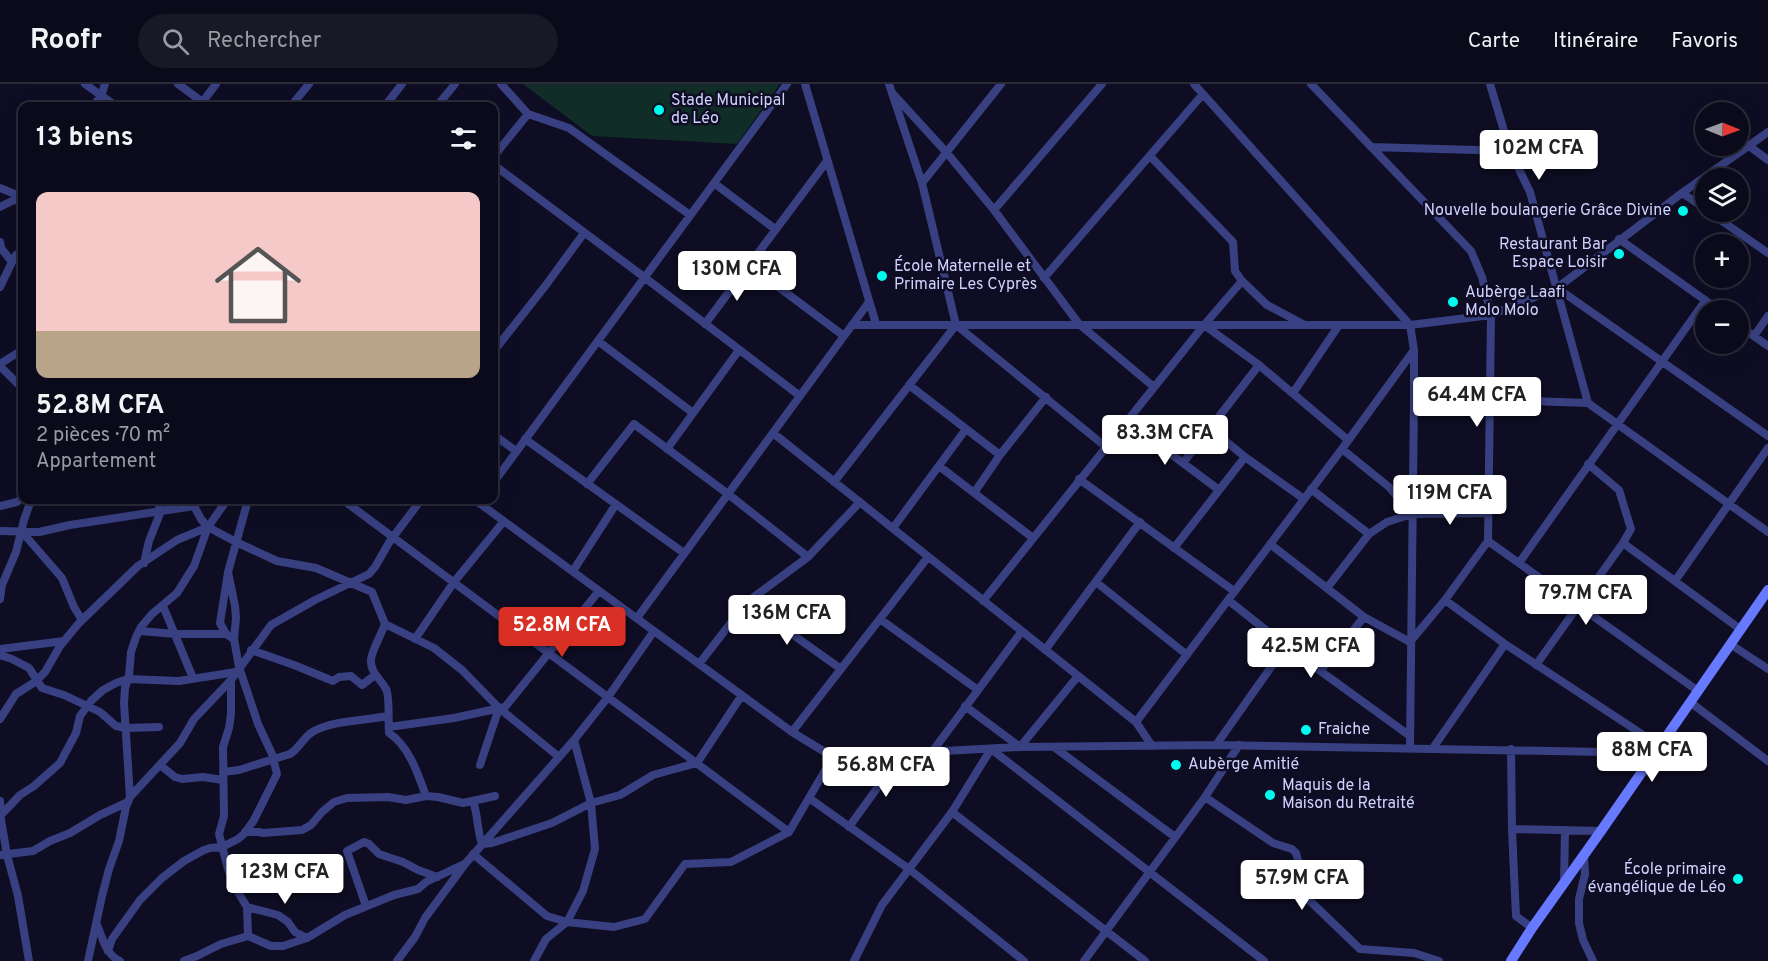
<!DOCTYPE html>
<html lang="fr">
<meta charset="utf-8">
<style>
body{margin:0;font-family:Overpass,sans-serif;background:#181827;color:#f1f3f6;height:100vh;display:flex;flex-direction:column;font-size:22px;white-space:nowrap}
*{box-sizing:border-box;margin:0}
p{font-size:20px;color:#999aa2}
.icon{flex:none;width:33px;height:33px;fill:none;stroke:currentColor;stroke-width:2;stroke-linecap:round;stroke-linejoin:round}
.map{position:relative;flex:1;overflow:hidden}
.side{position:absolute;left:18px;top:18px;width:480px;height:402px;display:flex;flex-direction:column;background:#0a0a1a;border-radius:12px;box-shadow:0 6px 24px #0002,0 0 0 2px #2a2b39}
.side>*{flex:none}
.needle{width:39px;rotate:91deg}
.tools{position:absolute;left:1695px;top:18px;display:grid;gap:12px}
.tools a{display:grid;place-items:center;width:54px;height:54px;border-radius:50%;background:#0a0a1a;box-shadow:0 6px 24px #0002,0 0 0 2px #2a2b39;font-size:30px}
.price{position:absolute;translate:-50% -51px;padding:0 14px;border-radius:6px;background:#fff;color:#222;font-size:20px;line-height:39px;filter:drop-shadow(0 2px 3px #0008)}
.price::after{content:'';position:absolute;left:50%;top:36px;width:18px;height:14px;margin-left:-9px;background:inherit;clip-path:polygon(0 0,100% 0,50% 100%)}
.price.active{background:#d93025;color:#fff}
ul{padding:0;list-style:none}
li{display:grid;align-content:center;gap:12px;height:318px;padding:0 18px}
li span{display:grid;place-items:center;height:186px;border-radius:12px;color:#555}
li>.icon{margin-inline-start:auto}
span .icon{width:108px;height:108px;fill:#fffc;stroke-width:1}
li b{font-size:26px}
h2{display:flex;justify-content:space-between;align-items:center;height:72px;padding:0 18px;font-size:26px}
header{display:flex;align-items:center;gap:36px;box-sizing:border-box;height:84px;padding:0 30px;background:#0a0a1a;border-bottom:2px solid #2a2b39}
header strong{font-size:28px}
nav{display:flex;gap:33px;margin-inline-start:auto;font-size:21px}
.search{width:420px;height:54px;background:#181827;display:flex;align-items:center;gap:15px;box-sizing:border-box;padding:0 21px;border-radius:33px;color:#999aa2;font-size:22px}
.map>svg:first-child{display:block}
.grass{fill:#102d27}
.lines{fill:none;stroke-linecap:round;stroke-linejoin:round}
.street{stroke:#384082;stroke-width:8}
.secondary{stroke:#6679ff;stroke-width:10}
.poi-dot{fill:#00faee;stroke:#0e0d23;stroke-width:2}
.labels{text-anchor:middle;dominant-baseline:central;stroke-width:5;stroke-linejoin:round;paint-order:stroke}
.poi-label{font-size:16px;fill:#cfd1ff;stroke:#0e0d23;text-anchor:start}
</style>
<header>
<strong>Roofr</strong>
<div class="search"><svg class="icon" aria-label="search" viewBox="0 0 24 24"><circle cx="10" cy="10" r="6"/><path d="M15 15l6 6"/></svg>Rechercher</div>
<nav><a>Carte</a><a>Itinéraire</a><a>Favoris</a></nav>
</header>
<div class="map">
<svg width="1768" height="877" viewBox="0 0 1768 877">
<rect width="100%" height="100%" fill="#0e0d23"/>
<path class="grass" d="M523,0H780L737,60L592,52Z"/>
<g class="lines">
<path class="street" d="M85,0L116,22
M178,0L208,22
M501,0L528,30L569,44L690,131
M805,0L876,240
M889,0L922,99L956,241L1106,363
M1194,0L1410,241L1414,266V313L1410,663
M1490,0L1510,67L1530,108L1588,319
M894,11L947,69L994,126L1079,240L1154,303
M201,20L216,0
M93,22L101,12L105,0
M291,22L309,0
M385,22L402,0
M437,22L455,0
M1749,62L1768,76
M1371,63L1510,67
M494,72L528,30
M1150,72L1233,158L1235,187L1242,197L1267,221L1303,240
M494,81L644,193L800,312
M714,99L775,145
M922,99L1001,0
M0,104L22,113
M1682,109L1706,125
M0,123L14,116L20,117L22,113
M994,126L1102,0
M1709,128L1768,169
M1619,155L1719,226
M0,158L1,164L12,178L0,203
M12,178L16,171L22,167
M749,181L844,252
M1044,194L1203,10
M1557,204L1768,352
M705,240L827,77
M852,241H1410L1491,231L1557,204L1682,109L1768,48
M1204,241L1259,281L1348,356
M1738,241L1768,262
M1754,252L1768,232
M598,257L693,329
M494,261L497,263L546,201L584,149
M0,280L22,266
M0,282L20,302L22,307
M909,301L1000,371
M1293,309L1339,241
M1414,313L1588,319L1768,448
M1127,337L1219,406
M1210,344L1245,373L1304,415
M773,349L1136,638L1152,662
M494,351L516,367
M525,355L684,469
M667,365L739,266
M1342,365L1389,403L1412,430
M1183,379L1259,281
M939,382L1033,454
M1079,395L1234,507
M494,398L787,0
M834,398L956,241
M587,400L634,340L728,410L808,473
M1311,405L1369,450
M974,409L1000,371L1046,313
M343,416L789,748
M475,416L792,648L833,673L1020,663L1216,661L1656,669
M0,422L17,418L22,414
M893,444L966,345
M0,447L39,448L70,441L194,422L201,435L208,443L236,458L277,477L316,484L372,508L385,540L434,564L462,586L499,624L559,673
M23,449L62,494L74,523L82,536
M1488,457L1698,607
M1623,459L1740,545
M1270,460L1364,533L1410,558L1445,516L1488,457L1491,231L1482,193L1471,167L1311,0
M1174,464L1245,373
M144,479L149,457L161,427L157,416
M1519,479L1705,217
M573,487L616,420
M1675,497L1768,364
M1096,498L1187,571
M1327,504L1369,450L1387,438L1412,430L1488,429
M0,515L2,501L16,468L24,436L31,416
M1228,516L1286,562L1410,652
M1445,516L1505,560L1660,662
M983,517L1204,241L1242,197
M747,518L841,585
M163,522L193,594
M637,534L869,218
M880,535L978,606
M385,540C382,549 371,568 371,576C370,589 381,595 386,605C390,612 388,638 389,649C409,662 418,690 426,712
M140,547L175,550H226
M234,555L226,550L220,539L228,488L248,416
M415,555L454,498L504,437
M1730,560L1768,585
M0,565L64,557
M251,566L294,581L333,597L339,593L351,592L362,601L375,591
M1045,566L1140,438
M0,571L12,575L29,584L42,604L64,611L100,628L116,642L126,644L159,643
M699,580L747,518L808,473L860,418
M1536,581L1623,459L1631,445L1619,406L1588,380
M1321,586L1364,533
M231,596V630L229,644L223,663L224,732L219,750L228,785L235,803L247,823L248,852
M1690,618L1768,677
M965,622L1020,663L1078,592
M0,635L16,610L35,598L45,588L60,562L79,539L138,482L177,456L208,443L227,416
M1136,638L1342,365L1414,266
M389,643L454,634L505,623L599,507
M792,648L928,473
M1216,661L1286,562
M1054,663L1175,753
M1433,664L1505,560
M1511,665L1512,745L1516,832L1532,844
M932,668L1022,547
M160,681L175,693L182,695L203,693L223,696
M480,681L499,624
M223,688L239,686L290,670C300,664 303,653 314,647C335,636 364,637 387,632
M130,713L124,619L125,604L129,592L131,568L136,553L141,543L152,530L177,509L194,482L208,443
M1205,713L1273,759L1292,765L1296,769L1309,816L1360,865L1414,869L1439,877
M809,714L909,785L1024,877
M0,717L1,736L7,771L18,812L29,877
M473,717C478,731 477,746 482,760L492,759L552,739L591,719L620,711L653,691L697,679L742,611
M952,728L1145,877
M1,731L20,711L34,702L60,679L76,649L80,632L91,617L103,606L116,599L128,595L179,597L236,588
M849,743L901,671
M1512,745L1601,747
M245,748H259L263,749L302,746L311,741L322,728L334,718L347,714L388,713L406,716L426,712L438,713L463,719L495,712
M473,770L547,832L567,838L614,843L645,835L685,780L731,778L789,748L833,673
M0,771L33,767L50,757L70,749L100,731L128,718
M1584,771L1585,790L1579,815V839L1583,856L1593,877
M1564,798L1565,746
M366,822L347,767L364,758L369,760L379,770L403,778L418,786L437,793
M247,823L278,831L288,838L295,848L307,854
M97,841C103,854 105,870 120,877
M108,867L112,855L140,816L162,794L184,777L204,766L210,764L222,763L238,755L244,750L254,736L277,690L272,670L258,640L239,583L234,555L236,534L235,522L228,488
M88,877L102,812L109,785L119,757L126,723L130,713L180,659L194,635L231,596L271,541L315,516L369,490L375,483L390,457L421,416
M184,877L197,872L221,860L248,852L271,862H283L307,854L345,831L394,811L418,805L426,798L462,781
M397,877L415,853L425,834L465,780L574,656L608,613L654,547
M534,877L546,855L567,838L583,807L595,765L591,719L574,656
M854,877L882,821L952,728L991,665L1264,877
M1084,877L1205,713L1239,661"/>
<path class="secondary" d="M1511,877L1532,844L1601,747L1768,506"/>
</g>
<g class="poi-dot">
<circle cx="659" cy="26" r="6"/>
<circle cx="1683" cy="127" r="6"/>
<circle cx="1619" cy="170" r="6"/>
<circle cx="882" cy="192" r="6"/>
<circle cx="1453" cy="218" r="6"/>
<circle cx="1306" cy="646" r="6"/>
<circle cx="1176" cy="681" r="6"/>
<circle cx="1270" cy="711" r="6"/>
<circle cx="1738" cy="795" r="6"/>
</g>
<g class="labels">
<g class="poi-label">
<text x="671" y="17">Stade Municipal<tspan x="671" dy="18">de Léo</tspan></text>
<text x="1671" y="127" text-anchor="end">Nouvelle boulangerie Grâce Divine</text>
<text x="1607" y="161" text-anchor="end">Restaurant Bar<tspan x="1607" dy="18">Espace Loisir</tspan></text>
<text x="894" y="183">École Maternelle et<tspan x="894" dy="18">Primaire Les Cyprès</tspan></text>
<text x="1465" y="209">Aubèrge Laafi<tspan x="1465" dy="18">Molo Molo</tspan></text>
<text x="1318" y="646">Fraiche</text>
<text x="1188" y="681">Aubèrge Amitié</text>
<text x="1282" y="702">Maquis de la<tspan x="1282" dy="18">Maison du Retraité</tspan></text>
<text x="1726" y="786" text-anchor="end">École primaire<tspan x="1726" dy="18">évangélique de Léo</tspan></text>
</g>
</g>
</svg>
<div class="tools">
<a><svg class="needle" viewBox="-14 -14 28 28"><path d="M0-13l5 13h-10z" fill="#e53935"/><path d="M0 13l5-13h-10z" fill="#999aa2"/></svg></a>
<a><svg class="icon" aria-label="layers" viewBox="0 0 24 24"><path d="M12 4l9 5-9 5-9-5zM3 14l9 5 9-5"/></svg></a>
<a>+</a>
<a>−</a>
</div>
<b class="price" style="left:1539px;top:97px">102M CFA</b>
<b class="price" style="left:737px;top:218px">130M CFA</b>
<b class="price" style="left:1477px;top:344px">64.4M CFA</b>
<b class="price" style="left:1165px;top:382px">83.3M CFA</b>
<b class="price" style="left:1450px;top:442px">119M CFA</b>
<b class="price" style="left:1586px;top:542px">79.7M CFA</b>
<b class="price" style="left:787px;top:562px">136M CFA</b>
<b class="price active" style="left:562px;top:574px">52.8M CFA</b>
<b class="price" style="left:1311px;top:595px">42.5M CFA</b>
<b class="price" style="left:1652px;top:699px">88M CFA</b>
<b class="price" style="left:886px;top:714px">56.8M CFA</b>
<b class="price" style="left:285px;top:821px">123M CFA</b>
<b class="price" style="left:1302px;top:827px">57.9M CFA</b>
<section class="side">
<h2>13 biens<svg class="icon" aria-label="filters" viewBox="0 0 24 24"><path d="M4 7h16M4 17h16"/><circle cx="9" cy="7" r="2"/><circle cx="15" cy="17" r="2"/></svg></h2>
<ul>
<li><span style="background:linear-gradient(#f6c9c9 75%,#b9a48a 0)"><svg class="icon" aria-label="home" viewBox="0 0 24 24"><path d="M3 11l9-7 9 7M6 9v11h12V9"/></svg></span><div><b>52.8M CFA</b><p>2 pièces · 70 m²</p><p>Appartement</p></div></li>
</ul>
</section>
</div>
